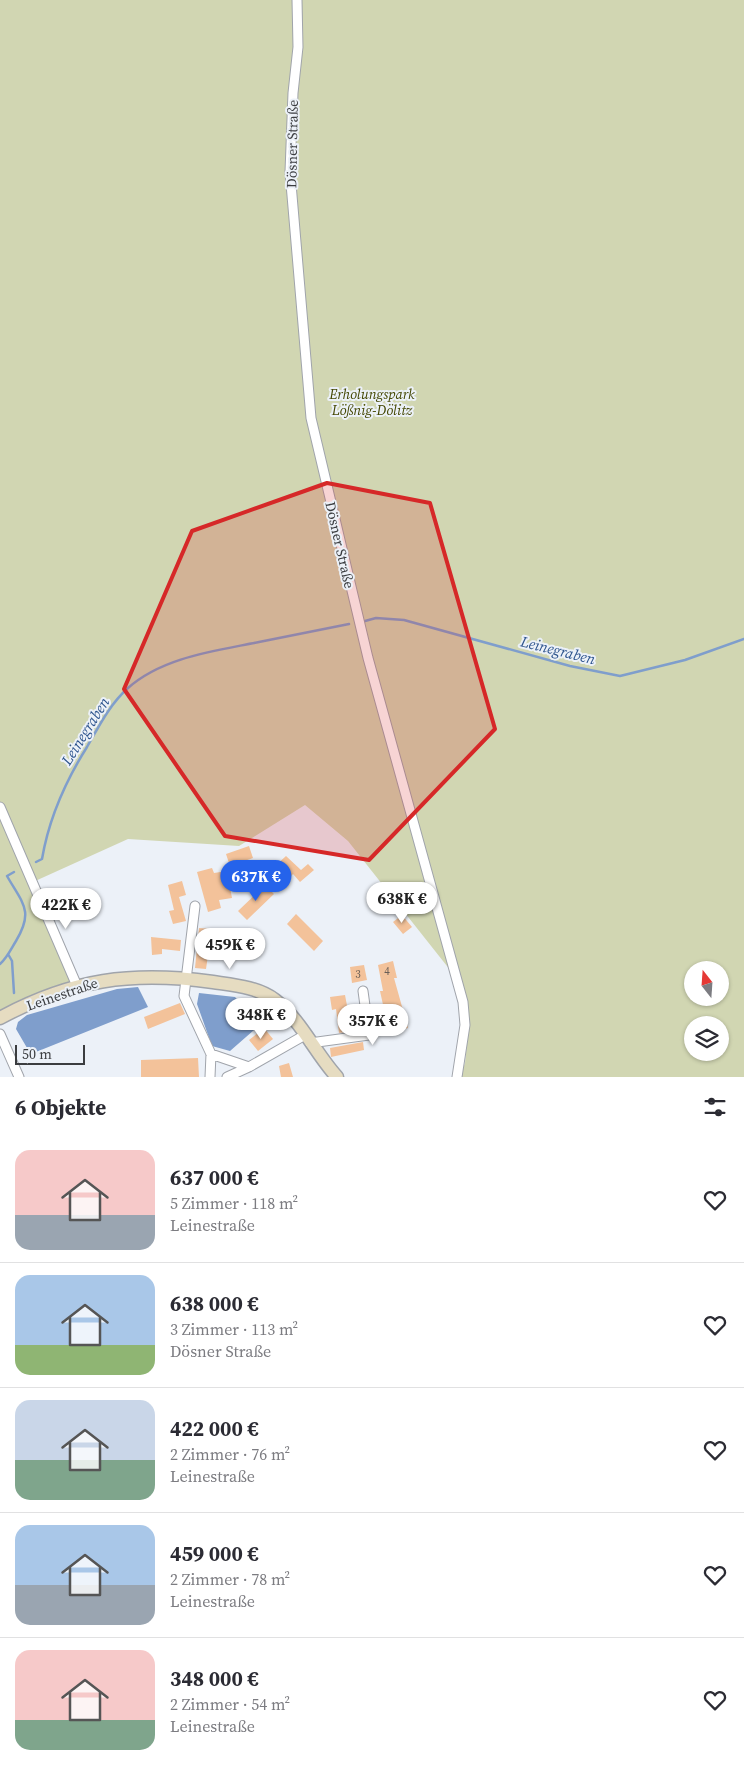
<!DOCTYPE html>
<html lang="de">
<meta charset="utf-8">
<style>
body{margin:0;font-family:"Source Serif 4",serif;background:#f2f2f3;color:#2b2b33;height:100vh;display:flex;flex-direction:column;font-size:19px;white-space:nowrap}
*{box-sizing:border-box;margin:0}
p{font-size:16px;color:#7c7c81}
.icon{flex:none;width:28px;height:28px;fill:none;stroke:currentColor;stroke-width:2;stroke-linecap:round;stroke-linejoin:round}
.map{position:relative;height:1077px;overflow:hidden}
.panel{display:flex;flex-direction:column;background:#fff;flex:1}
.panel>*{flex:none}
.needle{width:32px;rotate:343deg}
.fabs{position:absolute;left:684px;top:961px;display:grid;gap:10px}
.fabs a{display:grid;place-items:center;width:45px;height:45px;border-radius:50%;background:#fff;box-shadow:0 1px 4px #0004;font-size:25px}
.scale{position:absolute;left:15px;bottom:12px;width:70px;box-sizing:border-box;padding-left:5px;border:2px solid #3b3d40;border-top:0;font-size:14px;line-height:18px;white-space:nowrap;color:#3b3d40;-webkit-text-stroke:4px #ecf1f8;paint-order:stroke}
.price{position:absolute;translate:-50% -42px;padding:0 11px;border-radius:18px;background:#fff;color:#222;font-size:16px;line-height:32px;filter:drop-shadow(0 1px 2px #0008)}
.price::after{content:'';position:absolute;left:50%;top:30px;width:15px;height:11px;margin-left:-8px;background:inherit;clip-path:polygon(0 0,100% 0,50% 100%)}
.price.on{background:#2563eb;color:#fff}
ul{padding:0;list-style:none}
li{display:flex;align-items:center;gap:15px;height:125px;padding:0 15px}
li+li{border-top:1px solid #e1e1e2}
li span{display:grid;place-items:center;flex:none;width:140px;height:100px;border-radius:15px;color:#555}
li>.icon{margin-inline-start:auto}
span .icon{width:60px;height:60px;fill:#fffc;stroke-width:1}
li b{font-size:21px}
h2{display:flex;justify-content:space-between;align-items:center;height:60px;padding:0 15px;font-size:21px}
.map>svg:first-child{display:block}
.green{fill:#d1d6b2;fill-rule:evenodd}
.water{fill:#7f9ecc}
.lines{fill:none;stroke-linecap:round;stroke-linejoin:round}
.stream{stroke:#7f9ecc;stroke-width:2.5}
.building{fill:#f3c29a}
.minor-casing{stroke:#a0a4ab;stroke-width:11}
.secondary-casing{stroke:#a0a4ab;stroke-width:15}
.minor{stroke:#fff;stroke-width:9}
.secondary{stroke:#e6dcc1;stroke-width:12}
.marked{fill:#d62828;fill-opacity:0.2;stroke:#d62828;stroke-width:4;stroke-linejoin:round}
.labels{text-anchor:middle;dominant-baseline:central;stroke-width:4;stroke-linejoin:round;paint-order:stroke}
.number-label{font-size:11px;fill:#695e56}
.street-label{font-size:14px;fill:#3b3d40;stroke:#ecf1f8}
.park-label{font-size:14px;font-style:italic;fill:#434600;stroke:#ecf1f8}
.water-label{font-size:15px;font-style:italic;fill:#2c538d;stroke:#ecf1f8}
</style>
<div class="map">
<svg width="744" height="1077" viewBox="0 0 744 1077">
<rect width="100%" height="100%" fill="#ecf1f8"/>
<path class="green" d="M0,0H744V1077H460L465,1063L469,1023L458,980L348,841L305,805L239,846L128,839L33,882L77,986L0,1018ZM692,970H720V998H692ZM692,1025H720V1052H692Z"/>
<path class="water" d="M138,987L148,1007L36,1052L30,1053L16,1029L18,1022L27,1015L117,989Z
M199,993L235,997L253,1016L254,1030L230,1051L212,1046L197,1004Z"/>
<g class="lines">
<path class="stream" d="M365,621L376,618L404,620L570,666L620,676L685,660L744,639
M36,862L42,859C49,818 65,782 87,747C99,726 110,704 128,688C163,657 215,651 259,642C289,636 319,630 349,624
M8,954L12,961L14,993
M0,964C7,958 11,949 16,941C34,911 23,904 7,876L14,872"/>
</g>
<path class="building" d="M249,846L253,858L230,866L226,854Z
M286,856L301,870L308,864L314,870L300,882L293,874L287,880L274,867Z
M212,868L214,873L227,871L232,898L219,900L221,908L208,912L197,872Z
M182,881L186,895L179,897L186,921L173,924L169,911L174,910L168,885Z
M265,885L274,894L247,920L238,911Z
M296,914L323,941L314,951L287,924Z
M402,915L412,927L403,934L393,922Z
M199,928L212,929L206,969L195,968Z
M151,937L181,940L180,951L162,949V954L152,955Z
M393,961L397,978H394L408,1028L389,1032L380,991H383L378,965Z
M364,965L367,980L352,983L350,967Z
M345,995L349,1016L357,1015L360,1030L339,1033L336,1009L332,1010L330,997Z
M180,1003L185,1014L148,1029L144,1017Z
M264,1028L273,1039L258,1051L249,1040Z
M363,1042L364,1050L331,1057L330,1048Z
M198,1058L199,1077H141V1060Z
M289,1063L293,1077H281L279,1066Z"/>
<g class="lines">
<defs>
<path id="minor" d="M297,0L298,47L293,93L290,172L311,418L368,658L463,1002L465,1025L457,1077
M0,807L77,986
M195,906L184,996L211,1054L210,1077
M0,1034L19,1077
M310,1043L369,1035L363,991
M211,1054L249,1067
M227,1077L249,1067L305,1035"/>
<path id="secondary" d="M0,1018C72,979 132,971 213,982C233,985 258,987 275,1000C301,1020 315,1053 337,1077"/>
</defs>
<use href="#minor" class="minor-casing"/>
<use href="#secondary" class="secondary-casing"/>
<use href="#minor" class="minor"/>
<use href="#secondary" class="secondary"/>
</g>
<path class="marked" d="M327,483L430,503L495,729L369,860L225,836L124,689L192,531Z"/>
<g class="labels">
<g class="number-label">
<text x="387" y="971">4</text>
<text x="358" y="974">3</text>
</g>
<g class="street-label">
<text transform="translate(292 144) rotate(-89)">Dösner Straße</text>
<text transform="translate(340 545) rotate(77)">Dösner Straße</text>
<text transform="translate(62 994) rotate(-19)">Leinestraße</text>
</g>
<g class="park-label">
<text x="372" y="394">Erholungspark<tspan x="372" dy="16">Lößnig-Dölitz</tspan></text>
</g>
<g class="water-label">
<text transform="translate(558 650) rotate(14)">Leinegraben</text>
<text transform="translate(85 731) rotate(-58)">Leinegraben</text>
</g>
</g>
</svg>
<div class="fabs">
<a><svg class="needle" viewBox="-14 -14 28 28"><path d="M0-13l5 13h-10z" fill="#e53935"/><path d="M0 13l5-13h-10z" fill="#7c7c81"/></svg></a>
<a><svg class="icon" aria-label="layers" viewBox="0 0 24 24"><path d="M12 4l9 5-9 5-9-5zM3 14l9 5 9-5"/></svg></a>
</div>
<div class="scale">50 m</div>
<b class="price on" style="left:256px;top:902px">637K €</b>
<b class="price" style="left:402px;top:924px">638K €</b>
<b class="price" style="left:66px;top:930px">422K €</b>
<b class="price" style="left:230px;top:970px">459K €</b>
<b class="price" style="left:261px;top:1040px">348K €</b>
<b class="price" style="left:373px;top:1046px">357K €</b>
</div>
<section class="panel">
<h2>6 Objekte<svg class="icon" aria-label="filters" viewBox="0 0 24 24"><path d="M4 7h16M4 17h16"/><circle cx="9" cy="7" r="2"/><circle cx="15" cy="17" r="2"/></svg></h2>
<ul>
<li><span style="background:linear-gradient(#f6c9c9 65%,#9aa5b1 0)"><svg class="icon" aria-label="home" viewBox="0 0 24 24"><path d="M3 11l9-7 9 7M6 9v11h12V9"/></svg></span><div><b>637 000 €</b><p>5 Zimmer · 118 m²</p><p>Leinestraße</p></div><svg class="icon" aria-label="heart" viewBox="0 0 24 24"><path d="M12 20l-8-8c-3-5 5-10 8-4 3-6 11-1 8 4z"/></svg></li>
<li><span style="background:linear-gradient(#a9c7e8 70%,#8fb573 0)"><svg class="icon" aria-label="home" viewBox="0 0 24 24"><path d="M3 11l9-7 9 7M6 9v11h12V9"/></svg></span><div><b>638 000 €</b><p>3 Zimmer · 113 m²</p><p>Dösner Straße</p></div><svg class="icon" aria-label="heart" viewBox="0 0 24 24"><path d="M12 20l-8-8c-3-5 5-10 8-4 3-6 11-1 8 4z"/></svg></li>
<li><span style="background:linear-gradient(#c9d6e8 60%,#7fa58c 0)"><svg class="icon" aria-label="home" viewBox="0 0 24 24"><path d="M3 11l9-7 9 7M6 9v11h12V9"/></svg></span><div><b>422 000 €</b><p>2 Zimmer · 76 m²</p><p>Leinestraße</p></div><svg class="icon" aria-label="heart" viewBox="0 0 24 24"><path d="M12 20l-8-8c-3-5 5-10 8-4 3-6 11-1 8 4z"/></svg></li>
<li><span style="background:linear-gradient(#a9c7e8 60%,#9aa5b1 0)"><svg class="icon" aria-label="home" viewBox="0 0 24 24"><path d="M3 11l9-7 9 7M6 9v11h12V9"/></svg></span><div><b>459 000 €</b><p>2 Zimmer · 78 m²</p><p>Leinestraße</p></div><svg class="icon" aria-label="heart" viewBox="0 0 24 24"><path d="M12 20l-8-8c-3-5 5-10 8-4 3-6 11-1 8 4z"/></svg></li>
<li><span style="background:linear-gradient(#f6c9c9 70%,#7fa58c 0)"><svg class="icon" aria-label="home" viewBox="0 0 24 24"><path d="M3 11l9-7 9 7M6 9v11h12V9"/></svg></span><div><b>348 000 €</b><p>2 Zimmer · 54 m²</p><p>Leinestraße</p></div><svg class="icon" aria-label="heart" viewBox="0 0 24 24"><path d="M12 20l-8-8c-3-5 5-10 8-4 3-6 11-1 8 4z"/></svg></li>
</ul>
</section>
